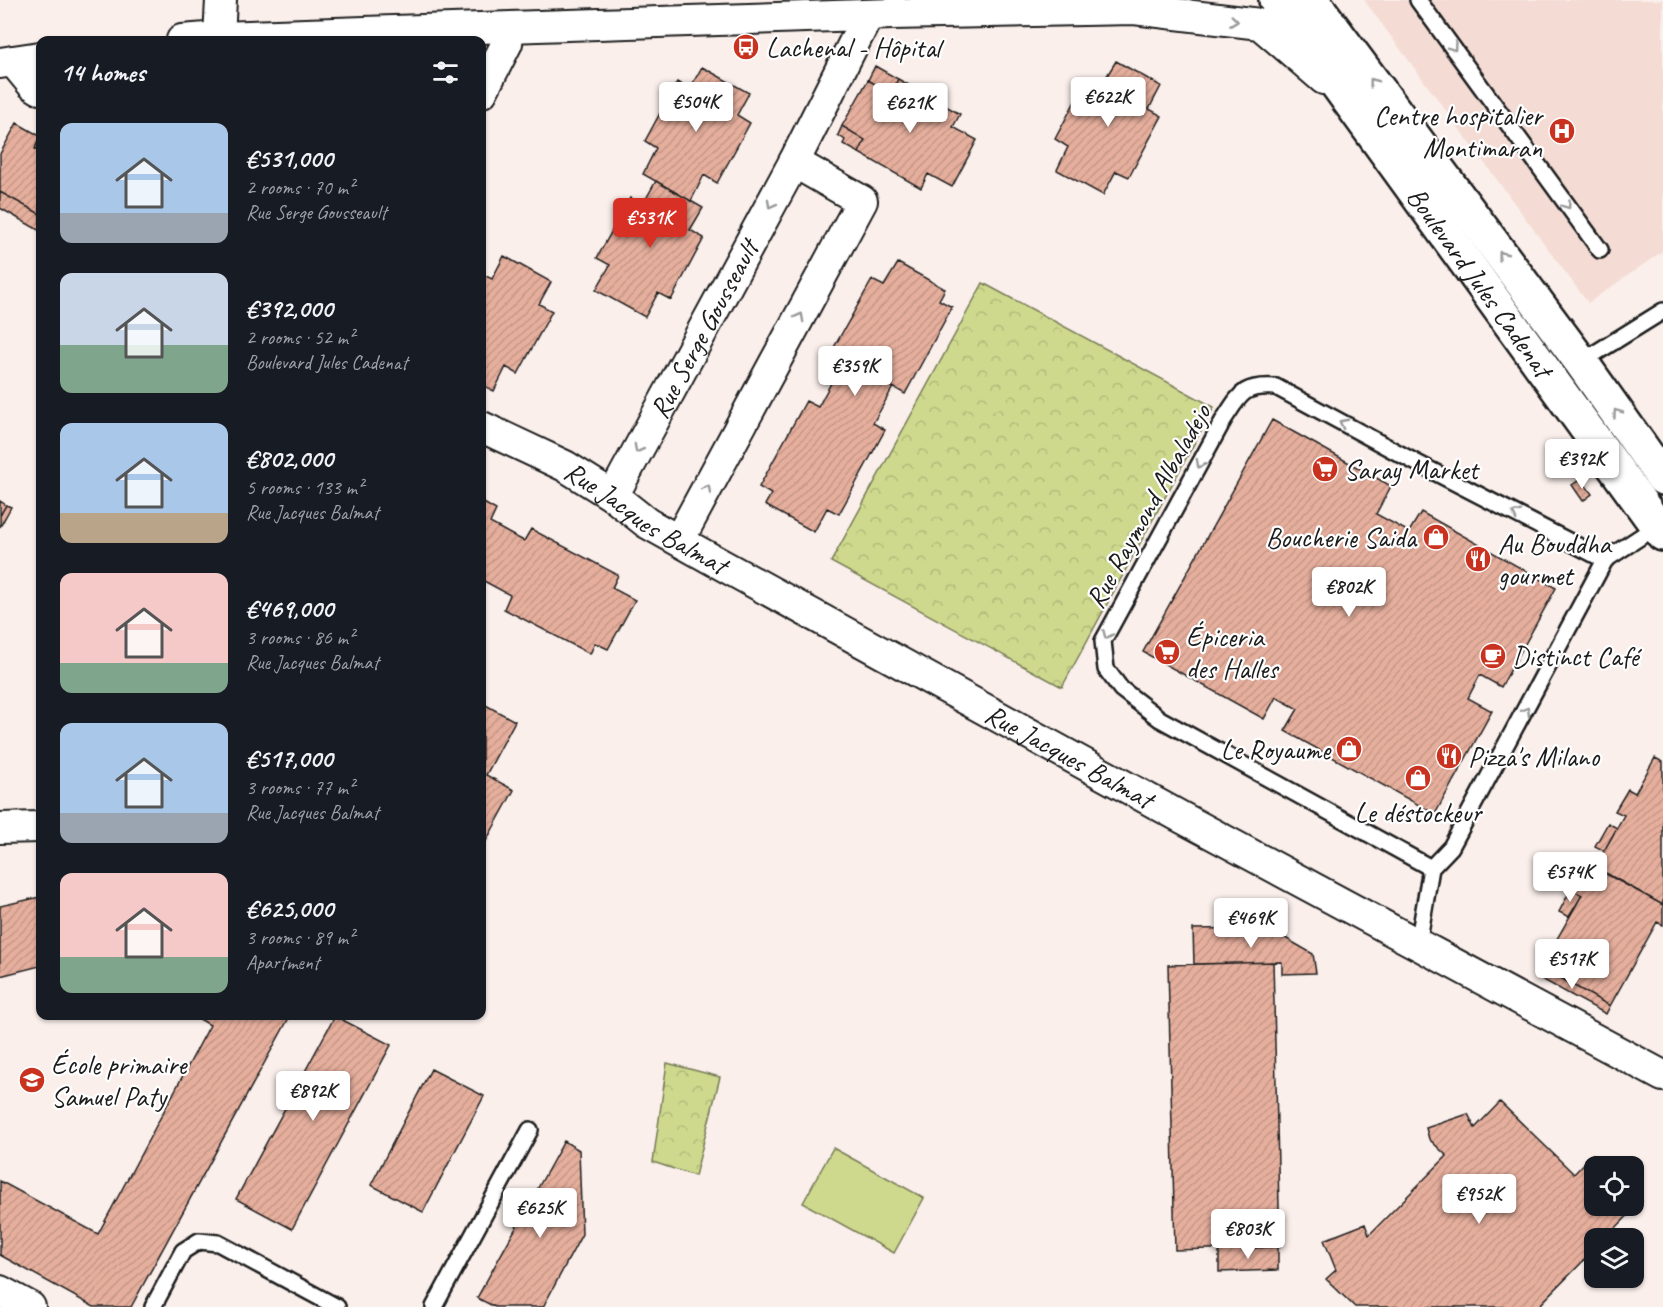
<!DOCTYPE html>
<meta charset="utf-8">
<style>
body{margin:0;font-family:Caveat,sans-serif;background:#242831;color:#f1f3f6;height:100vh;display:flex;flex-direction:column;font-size:22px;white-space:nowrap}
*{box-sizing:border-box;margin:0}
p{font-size:20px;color:#9ea1a6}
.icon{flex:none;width:33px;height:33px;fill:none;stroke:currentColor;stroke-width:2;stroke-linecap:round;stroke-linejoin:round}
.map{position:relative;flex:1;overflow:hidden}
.sheet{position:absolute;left:36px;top:36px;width:450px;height:984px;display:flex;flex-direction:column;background:#171b24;border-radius:12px;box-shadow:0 2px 4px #0004}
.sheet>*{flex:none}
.fabs{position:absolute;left:1584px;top:1156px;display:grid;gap:12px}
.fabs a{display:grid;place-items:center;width:60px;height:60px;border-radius:12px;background:#171b24;box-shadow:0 2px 4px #0004;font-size:30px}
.price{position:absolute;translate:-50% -51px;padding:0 14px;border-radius:6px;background:#fff;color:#222;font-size:20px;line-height:39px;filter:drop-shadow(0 2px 3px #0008)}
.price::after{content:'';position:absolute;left:50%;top:36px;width:18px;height:14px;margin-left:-9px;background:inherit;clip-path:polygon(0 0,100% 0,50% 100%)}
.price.selected{background:#d93025;color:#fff}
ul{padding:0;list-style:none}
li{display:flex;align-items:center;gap:18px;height:150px;padding:0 24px}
li span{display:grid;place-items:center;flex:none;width:168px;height:120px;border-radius:12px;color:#555}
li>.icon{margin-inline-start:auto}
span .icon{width:72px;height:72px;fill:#fffc;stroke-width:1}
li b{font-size:26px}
h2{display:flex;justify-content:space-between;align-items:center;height:72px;padding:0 24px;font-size:26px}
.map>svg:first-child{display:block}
.built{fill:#f4dcd4}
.green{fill:#ced98d;stroke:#757a54;stroke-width:1.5}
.park{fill:url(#park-crowns);stroke:#757a54;stroke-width:1.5}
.building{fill:url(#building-hatch);stroke:#1c1c1c;stroke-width:1.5}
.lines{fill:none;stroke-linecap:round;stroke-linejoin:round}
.lane-casing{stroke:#1c1c1c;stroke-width:20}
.street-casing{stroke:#1c1c1c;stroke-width:34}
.secondary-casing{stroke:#1c1c1c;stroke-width:38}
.lane{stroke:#fff;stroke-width:15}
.street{stroke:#fff;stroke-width:30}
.secondary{stroke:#fff;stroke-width:33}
.oneway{stroke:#999}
.labels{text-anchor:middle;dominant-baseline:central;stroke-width:4.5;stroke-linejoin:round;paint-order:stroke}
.poi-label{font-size:28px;fill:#1c1c1c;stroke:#fff;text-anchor:start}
.street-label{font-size:28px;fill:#1c1c1c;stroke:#fff}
</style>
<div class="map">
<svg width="1663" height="1307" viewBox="0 0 1663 1307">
<defs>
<pattern id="park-crowns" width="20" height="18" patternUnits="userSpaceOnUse" patternTransform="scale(1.5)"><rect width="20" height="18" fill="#ced98d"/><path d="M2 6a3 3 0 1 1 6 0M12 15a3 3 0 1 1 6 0" fill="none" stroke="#b0ba79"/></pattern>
<pattern id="building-hatch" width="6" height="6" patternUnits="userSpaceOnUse" patternTransform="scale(1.5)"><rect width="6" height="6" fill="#e6af9d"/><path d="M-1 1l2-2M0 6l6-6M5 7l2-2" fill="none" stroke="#c59687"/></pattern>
</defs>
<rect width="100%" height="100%" fill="#faefeb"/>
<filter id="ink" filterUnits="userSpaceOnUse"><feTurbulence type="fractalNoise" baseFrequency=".0167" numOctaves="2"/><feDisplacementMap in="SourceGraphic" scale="12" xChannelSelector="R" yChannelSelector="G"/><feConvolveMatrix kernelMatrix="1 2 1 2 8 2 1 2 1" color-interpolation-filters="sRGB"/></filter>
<g filter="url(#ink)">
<path class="built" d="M1364,0H1663V251L1588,303Z"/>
<path class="green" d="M833,1148L924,1198L894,1253L803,1203Z"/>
<path class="park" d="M983,283L1214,407L1062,687L831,562Z
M667,1063L720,1077L695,1176L653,1162Z"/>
<path class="building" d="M1116,61L1161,86L1149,109L1162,116L1129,177L1116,171L1103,195L1057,170L1068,147L1055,139L1088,77L1102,84Z
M875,66L898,79L891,93L868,80Z
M702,67L749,93L737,115L750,123L717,183L704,175L691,201L643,174L656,148L645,141L677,82L690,88Z
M898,79L960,114L953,127L977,140L952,187L928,174L921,188L859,153L865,140L842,126L868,80L891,93Z
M17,123L40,136L35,149L40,152V214L0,192V154Z
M842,126L865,140L859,153L843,144L845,140L838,135Z
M40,139V152L35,149Z
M656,181L703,208L690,230L704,238L671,300L658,293L645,317L596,290L610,265L597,258L630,198L643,204Z
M0,192L40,214V231L0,208Z
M504,256L551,282L539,304L552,311L518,374L506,367L494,391L482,385V274L492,279Z
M898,263L945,289L939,300L952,307L905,394L893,387L881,409L873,423L885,430L839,514L827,508L814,532L765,505L771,494L759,487L806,401L818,407L837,372L824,365L872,280L884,286Z
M1272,420L1391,486L1376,514L1409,532L1421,512L1556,588L1501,687L1480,675L1468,698L1492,711L1435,814L1285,731L1298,709L1276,697L1264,719L1143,652Z
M1581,479L1592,494L1583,501L1572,485Z
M0,501L6,505L0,516Z
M482,502L496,510L490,523L512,535L524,541L531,529L618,575L612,588L635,600L608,649L595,643L590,654L504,609L510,595L482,580Z
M6,505L11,507L0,527V516Z
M482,703L515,721L486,775L514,790L485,843L482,837Z
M1655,758L1663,762V905L1595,867L1624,815L1615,811L1628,789L1635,793Z
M1608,823L1617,828L1604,851L1595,846Z
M1586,863L1663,905V925L1657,922L1610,1006L1541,967L1582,895L1571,889Z
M1571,889L1582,895L1569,917L1559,912Z
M40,897V966L0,976V906Z
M1268,928L1313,954L1316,973L1282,974V962L1194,964L1193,929Z
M1273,962L1280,1247L1175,1250L1168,965Z
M1541,967L1610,1006L1606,1014L1536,976Z
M194,1016H290L131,1307H94L0,1255V1181L98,1234L210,1025Z
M335,1016L391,1045L292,1229L236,1199Z
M431,1069L484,1096L423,1212L371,1185Z
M1500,1102L1574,1174L1593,1154L1606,1167H1594V1206H1634V1193L1642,1201L1605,1239H1594V1250L1538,1307H1355L1326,1279L1336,1270L1324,1240L1365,1224L1369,1235L1447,1156L1429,1139L1426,1128L1468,1114L1475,1128Z
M564,1141L579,1150L582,1234L543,1307H495L477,1298Z
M1278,1247V1270L1219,1272V1249Z"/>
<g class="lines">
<defs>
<path id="lane" d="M1418,0L1600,250
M1581,362L1663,311
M1431,868L1160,719L1121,689L1106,669L1103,641L1224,419C1241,393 1243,385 1276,387L1415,462L1605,560
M1418,945L1431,868L1451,847L1605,560L1657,526
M153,1307L183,1251L199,1241L218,1243L337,1307
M434,1307L530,1130"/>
<g id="street">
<path d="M219,37L221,0"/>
<path d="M182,40L219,37L892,14L1134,9L1260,24L1324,79"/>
<path d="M13,61L32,84L40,89"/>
<path d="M0,63L40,57"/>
<path d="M482,92L507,43L509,28"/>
<path d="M794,162L868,15"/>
<path id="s1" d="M482,427L565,466L613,496L647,523L715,561L1179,816L1663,1076"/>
<path id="s2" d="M613,496L794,162L862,201L679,540"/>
<path d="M0,828L40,827"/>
<path d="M0,1291L30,1307"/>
</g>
<g id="secondary">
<path id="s3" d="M1276,0L1663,534"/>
<path d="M1312,0L1581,362L1663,478"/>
</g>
</defs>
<use href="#lane" class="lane-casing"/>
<use href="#street" class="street-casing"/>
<use href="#secondary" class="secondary-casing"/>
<use href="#lane" class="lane"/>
<use href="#street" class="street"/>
<use href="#secondary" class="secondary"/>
</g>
<defs><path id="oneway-chevron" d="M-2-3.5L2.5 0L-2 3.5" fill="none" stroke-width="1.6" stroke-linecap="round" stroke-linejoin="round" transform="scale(1.5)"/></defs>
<g class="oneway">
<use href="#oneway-chevron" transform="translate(1234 21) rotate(7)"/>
<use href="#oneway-chevron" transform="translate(1453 47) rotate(54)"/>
<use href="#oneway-chevron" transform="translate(1373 82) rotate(-127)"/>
<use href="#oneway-chevron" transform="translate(771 204) rotate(119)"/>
<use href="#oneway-chevron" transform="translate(1567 205) rotate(54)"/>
<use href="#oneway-chevron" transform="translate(1502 255) rotate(-127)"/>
<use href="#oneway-chevron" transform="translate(800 317) rotate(-62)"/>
<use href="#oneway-chevron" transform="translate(1617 413) rotate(-125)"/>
<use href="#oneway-chevron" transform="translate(1343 423) rotate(-152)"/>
<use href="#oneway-chevron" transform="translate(638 449) rotate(118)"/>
<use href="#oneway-chevron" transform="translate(1200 464) rotate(118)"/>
<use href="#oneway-chevron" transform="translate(707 489) rotate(-62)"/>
<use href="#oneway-chevron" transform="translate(1516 514) rotate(-153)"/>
<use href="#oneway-chevron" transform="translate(1107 635) rotate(113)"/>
<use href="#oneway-chevron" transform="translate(1526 711) rotate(-60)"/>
</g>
</g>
<defs>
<symbol id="bus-disc" viewBox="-11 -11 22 22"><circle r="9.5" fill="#c8321e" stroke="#fff"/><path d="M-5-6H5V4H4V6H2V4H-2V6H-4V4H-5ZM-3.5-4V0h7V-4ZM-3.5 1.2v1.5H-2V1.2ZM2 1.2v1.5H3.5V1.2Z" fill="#fff"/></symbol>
<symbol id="hospital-disc" viewBox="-11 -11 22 22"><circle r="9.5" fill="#c8321e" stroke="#fff"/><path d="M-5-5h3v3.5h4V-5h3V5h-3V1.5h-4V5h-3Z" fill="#fff"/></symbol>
<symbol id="supermarket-disc" viewBox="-11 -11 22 22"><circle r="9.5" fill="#c8321e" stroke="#fff"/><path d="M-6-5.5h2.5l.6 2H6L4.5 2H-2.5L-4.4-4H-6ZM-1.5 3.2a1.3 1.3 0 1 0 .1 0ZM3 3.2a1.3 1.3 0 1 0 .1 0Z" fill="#fff"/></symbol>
<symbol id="shop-disc" viewBox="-11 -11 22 22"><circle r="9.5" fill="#c8321e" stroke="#fff"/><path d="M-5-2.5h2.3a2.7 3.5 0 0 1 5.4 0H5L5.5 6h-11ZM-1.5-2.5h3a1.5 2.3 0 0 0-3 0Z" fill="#fff"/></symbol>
<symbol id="restaurant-disc" viewBox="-11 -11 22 22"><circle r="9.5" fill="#c8321e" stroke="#fff"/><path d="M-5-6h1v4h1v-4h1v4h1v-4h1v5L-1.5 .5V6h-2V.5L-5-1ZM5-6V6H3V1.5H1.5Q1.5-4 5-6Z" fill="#fff"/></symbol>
<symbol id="cafe-disc" viewBox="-11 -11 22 22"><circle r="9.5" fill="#c8321e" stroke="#fff"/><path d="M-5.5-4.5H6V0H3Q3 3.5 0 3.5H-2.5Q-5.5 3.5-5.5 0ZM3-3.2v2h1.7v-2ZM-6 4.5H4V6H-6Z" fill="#fff"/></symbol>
<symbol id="school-disc" viewBox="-11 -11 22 22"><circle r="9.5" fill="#c8321e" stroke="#fff"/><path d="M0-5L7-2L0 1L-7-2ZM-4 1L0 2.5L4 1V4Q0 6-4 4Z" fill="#fff"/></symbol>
</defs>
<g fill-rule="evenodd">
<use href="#bus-disc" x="731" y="32" width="30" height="30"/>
<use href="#hospital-disc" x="1547" y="116" width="30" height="30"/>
<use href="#supermarket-disc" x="1310" y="454" width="30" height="30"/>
<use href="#shop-disc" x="1421" y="522" width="30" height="30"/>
<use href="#restaurant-disc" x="1463" y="544" width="30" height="30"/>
<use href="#supermarket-disc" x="1152" y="637" width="30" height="30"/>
<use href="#cafe-disc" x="1478" y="641" width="30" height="30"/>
<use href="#shop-disc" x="1334" y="734" width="30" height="30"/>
<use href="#restaurant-disc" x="1434" y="741" width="30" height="30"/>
<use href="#shop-disc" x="1403" y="763" width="30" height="30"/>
<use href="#school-disc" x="17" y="1065" width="30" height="30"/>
</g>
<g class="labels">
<g class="poi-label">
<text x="766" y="47">Lachenal - Hôpital</text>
<text x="1542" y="115" text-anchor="end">Centre hospitalier<tspan x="1542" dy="32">Montimaran</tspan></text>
<text x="1344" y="469">Saray Market</text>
<text x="1416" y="537" text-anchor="end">Boucherie Saida</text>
<text x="1498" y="543">Au Bouddha<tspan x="1498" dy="32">gourmet</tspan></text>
<text x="1186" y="636">Épiceria<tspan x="1186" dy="32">des Halles</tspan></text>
<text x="1512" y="656">Distinct Café</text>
<text x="1330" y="749" text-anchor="end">Le Royaume</text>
<text x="1468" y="756">Pizza's Milano</text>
<text x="1418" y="812" text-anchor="middle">Le déstockeur</text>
<text x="51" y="1064">École primaire<tspan x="51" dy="32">Samuel Paty</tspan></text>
</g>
<g class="street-label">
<text stroke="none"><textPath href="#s3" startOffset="348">Boulevard Jules Cadenat</textPath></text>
<text stroke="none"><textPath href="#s2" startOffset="190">Rue Serge Gousseault</textPath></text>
<text transform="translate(1148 506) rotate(-61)">Rue Raymond Albaladejo</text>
<text stroke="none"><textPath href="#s1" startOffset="188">Rue Jacques Balmat</textPath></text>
<text stroke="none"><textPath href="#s1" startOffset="674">Rue Jacques Balmat</textPath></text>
</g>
</g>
</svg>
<div class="fabs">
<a><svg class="icon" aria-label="locate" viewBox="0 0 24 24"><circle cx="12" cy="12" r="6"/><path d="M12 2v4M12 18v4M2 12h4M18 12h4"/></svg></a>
<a><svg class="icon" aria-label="layers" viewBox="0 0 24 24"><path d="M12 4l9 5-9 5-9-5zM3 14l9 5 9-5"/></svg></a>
</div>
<b class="price" style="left:1108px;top:128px">€622K</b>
<b class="price" style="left:696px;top:133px">€504K</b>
<b class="price" style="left:910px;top:134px">€621K</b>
<b class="price selected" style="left:650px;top:249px">€531K</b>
<b class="price" style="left:855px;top:397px">€359K</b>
<b class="price" style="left:1582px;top:490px">€392K</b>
<b class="price" style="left:1349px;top:618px">€802K</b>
<b class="price" style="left:1570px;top:903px">€574K</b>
<b class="price" style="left:1251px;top:949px">€469K</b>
<b class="price" style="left:1572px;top:990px">€517K</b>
<b class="price" style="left:313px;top:1122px">€892K</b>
<b class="price" style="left:1479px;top:1225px">€952K</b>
<b class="price" style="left:540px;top:1239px">€625K</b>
<b class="price" style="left:1248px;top:1260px">€803K</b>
<section class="sheet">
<h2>14 homes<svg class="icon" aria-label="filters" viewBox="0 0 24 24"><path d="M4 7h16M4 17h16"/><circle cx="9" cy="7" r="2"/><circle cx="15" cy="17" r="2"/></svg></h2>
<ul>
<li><span style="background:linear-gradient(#a9c7e8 75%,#9aa5b1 0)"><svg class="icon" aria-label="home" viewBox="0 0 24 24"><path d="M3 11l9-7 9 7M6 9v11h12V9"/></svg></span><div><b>€531,000</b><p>2 rooms · 70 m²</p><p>Rue Serge Gousseault</p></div></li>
<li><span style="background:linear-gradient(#c9d6e8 60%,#7fa58c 0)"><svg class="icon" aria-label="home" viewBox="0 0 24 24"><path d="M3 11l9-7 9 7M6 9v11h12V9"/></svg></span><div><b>€392,000</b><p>2 rooms · 52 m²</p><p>Boulevard Jules Cadenat</p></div></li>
<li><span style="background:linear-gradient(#a9c7e8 75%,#b9a48a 0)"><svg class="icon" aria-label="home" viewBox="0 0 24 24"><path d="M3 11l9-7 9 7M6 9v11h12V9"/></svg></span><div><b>€802,000</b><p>5 rooms · 133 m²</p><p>Rue Jacques Balmat</p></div></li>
<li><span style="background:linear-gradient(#f6c9c9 75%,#7fa58c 0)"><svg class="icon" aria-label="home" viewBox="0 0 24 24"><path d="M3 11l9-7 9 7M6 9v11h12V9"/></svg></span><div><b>€469,000</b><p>3 rooms · 86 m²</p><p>Rue Jacques Balmat</p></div></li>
<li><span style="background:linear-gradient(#a9c7e8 75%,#9aa5b1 0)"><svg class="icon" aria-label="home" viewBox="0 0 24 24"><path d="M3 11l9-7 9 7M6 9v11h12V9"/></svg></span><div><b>€517,000</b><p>3 rooms · 77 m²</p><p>Rue Jacques Balmat</p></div></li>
<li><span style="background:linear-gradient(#f6c9c9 70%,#7fa58c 0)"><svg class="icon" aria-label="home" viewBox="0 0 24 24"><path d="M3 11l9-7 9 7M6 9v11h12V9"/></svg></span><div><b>€625,000</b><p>3 rooms · 89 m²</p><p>Apartment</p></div></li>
</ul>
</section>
</div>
